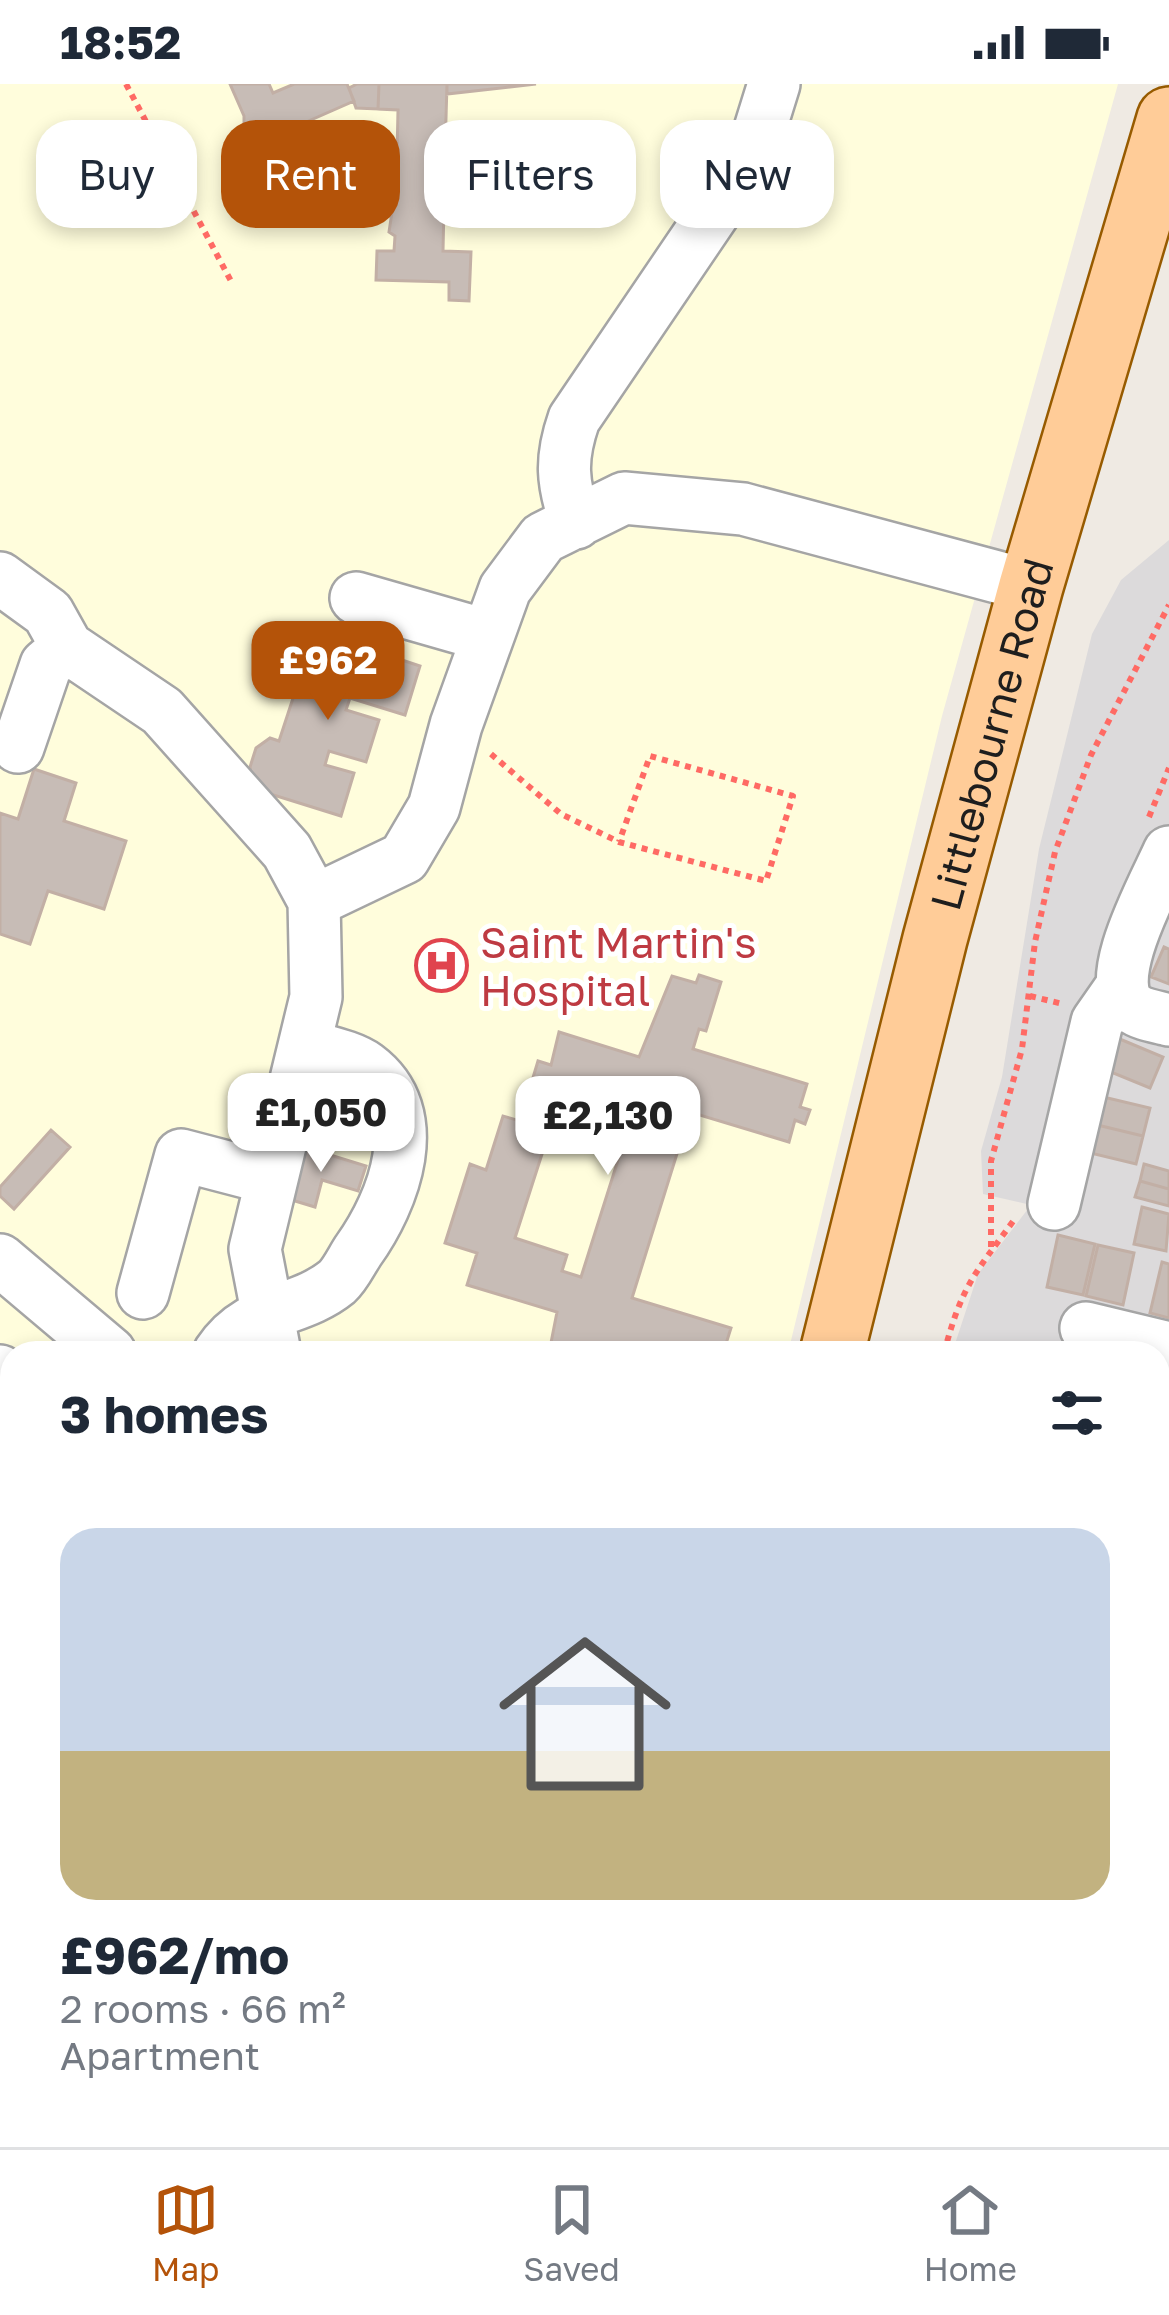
<!DOCTYPE html>
<meta charset="utf-8">
<style>
body{margin:0;font-family:"Golos Text",sans-serif;background:#f6f6f7;color:#1f2937;height:100vh;display:flex;flex-direction:column;font-size:45px;white-space:nowrap}
*{box-sizing:border-box;margin:0}
p{font-size:39px;color:#747a83}
.icon{flex:none;width:66px;height:66px;fill:none;stroke:currentColor;stroke-width:2;stroke-linecap:round;stroke-linejoin:round}
.map{position:relative;flex:1;overflow:hidden}
.panel{position:absolute;left:0px;top:1257px;width:1170px;height:807px;display:flex;flex-direction:column;background:#fff;border-radius:36px 36px 0 0;box-shadow:0 6px 18px #0003}
.panel>*{flex:none}
.banner{position:absolute;left:36px;top:36px;width:1098px;height:108px;display:flex;gap:24px}
.price{position:absolute;translate:-50% -102px;padding:0 27px;border-radius:24px;background:#fff;color:#222;font-size:39px;line-height:78px;filter:drop-shadow(0 3px 6px #0008)}
.price::after{content:'';position:absolute;left:50%;top:72px;width:36px;height:27px;margin-left:-18px;background:inherit;clip-path:polygon(0 0,100% 0,50% 100%)}
.price.on{background:#b45309;color:#fff}
ul{padding:0;list-style:none}
li{display:grid;align-content:center;gap:24px;height:636px;padding:0 60px}
li+li{border-top:3px solid #e0e1e3}
li span{display:grid;place-items:center;height:372px;border-radius:36px;color:#555}
li>.icon{margin-inline-start:auto}
span .icon{width:216px;height:216px;fill:#fffc;stroke-width:1}
li b{font-size:51px}
h2{display:flex;justify-content:space-between;align-items:center;height:144px;padding:0 60px;font-size:51px}
.tag{padding:0 42px;border-radius:36px;background:#fff;box-shadow:0 6px 18px #0003;font-size:42px;line-height:108px}
.tag.on{background:#b45309;color:#fff}
.status{display:flex;justify-content:space-between;align-items:center;height:84px;padding:0 60px;background:#fff;direction:ltr}
.status svg{height:33px;fill:currentColor}
.tab-bar{display:flex;justify-content:space-around;align-items:center;height:168px;border-top:3px solid #e0e1e3;background:#fff;font-size:33px;color:#747a83}
.tab-bar a{display:grid;justify-items:center;gap:6px}
.tab-bar .on{color:#b45309}
.map>svg:first-child{display:block}
.residential{fill:#dcdadb}
.education{fill:#fffddc}
.park{fill:#bdfcbe}
.parking{fill:#e2e2e2}
.building{fill:#c7bcb6;stroke:#c2afa5;stroke-width:3;fill-rule:evenodd}
.lines{fill:none;stroke-linecap:round;stroke-linejoin:round}
.minor-casing{stroke:#a5a5a5;stroke-width:56}
.major-casing{stroke:#975b00;stroke-width:68}
.path{stroke:#ff6a64;stroke-width:6;stroke-dasharray:6 6;stroke-linecap:butt}
.minor{stroke:#fff;stroke-width:51}
.major{stroke:#ffcc98;stroke-width:63}
.labels{text-anchor:middle;dominant-baseline:central;stroke-width:10;stroke-linejoin:round;paint-order:stroke}
.street-label{font-size:42px;fill:#1e1e1e;stroke:#fff}
.health-label{font-size:42px;fill:#be3a42;stroke:#fff;text-anchor:start}
</style>
<div class="status"><b>18:52</b><svg viewBox="0 0 49 12"><path d="M0 12V9h3v3zM5 12V6h3v6zM10 12V3h3v9zM15 12V0h3v12zM26 1h20v11H26zM47 4h2v5h-2z"/></svg></div>
<div class="map">
<svg width="1169" height="2063" viewBox="0 0 1169 2063">
<rect width="100%" height="100%" fill="#efeae3"/>
<path class="residential" d="M1169,456V2063H1142L1100,2052H1158V1269H952L978,1190L1031,1121L983,1110L981,1067L1002,993L1039,765L1092,550L1121,496Z"/>
<path class="education" d="M0,0H1118L942,632L788,1269H12V1653L0,1641Z"/>
<path class="park" d="M0,1641L12,1653V2052H462L448,2063H0Z"/>
<path class="parking" d="M701,2052H1100L1108,2054L1106,2063H699Z"/>
<path class="building" d="M230,0H269L273,9L294,0H347L354,17L256,60L244,50V32Z
M357,0H379L378,25L356,24L349,4Z
M379,0H447L444,102H453L454,93L496,95V132L453,131V121H444L443,167L471,168L469,217L449,216V198L376,196L377,167H394L395,152L389,148L397,95L391,75L397,72L398,26L378,25Z
M447,0H536L447,10Z
M301,556L384,581L387,571L420,582L405,631L350,614L346,626L379,636L366,678L329,667L325,681L354,689L341,732L254,705L250,683L256,664L270,654L279,657L297,602L286,599L280,585L284,570Z
M34,685L76,699L64,737L126,757L104,825L48,807L30,860L0,850V729L18,735Z
M1164,863L1169,865V900L1151,893Z
M699,891L721,898L706,947L699,945L693,965L807,1000L800,1023L810,1026L805,1040L795,1036L789,1058L690,1028L632,1214L731,1244L724,1266L733,1269H549L557,1228L467,1201L477,1169L445,1159L470,1080L486,1086L503,1032L520,1037L538,977L551,981L559,948L639,973L672,892L696,899ZM618,1010L637,1016L581,1193L562,1187L567,1171L515,1154L561,1011L612,1027Z
M1115,953L1163,973L1150,1004L1101,984Z
M1095,1011L1150,1024L1143,1052L1089,1039Z
M1089,1039L1143,1052L1136,1080L1082,1067Z
M51,1046L70,1063L14,1125L0,1112V1103Z
M301,1062L366,1082L358,1107L322,1096L315,1123L285,1114Z
M1144,1080L1169,1087V1105L1140,1097Z
M1140,1097L1169,1105V1122L1135,1113Z
M1142,1123L1169,1130L1166,1167L1134,1160Z
M1058,1151L1095,1160L1083,1211L1047,1203Z
M1098,1161L1134,1169L1123,1221L1086,1212Z
M1162,1178L1169,1180V1234L1150,1229Z
M12,1429V1597L0,1593V1470Z"/>
<g class="lines">
<defs>
<path id="minor" d="M576,439C562,399 560,375 574,335L751,74L774,0
M0,494L48,529L67,563L162,627L287,767L314,817L316,913L255,1165L275,1269
M356,514L485,551
M18,663L46,581L67,563
M1169,768C1155,800 1099,899 1133,924C1142,931 1159,933 1169,936
M314,817L404,774L434,723L456,641L505,505L543,454L624,414L743,425L1031,502
M1054,1120L1097,938L1120,905
M0,1176L110,1269
M143,1209L181,1071L269,1094
M1086,1244L1169,1264
M219,1269C250,1222 299,1229 337,1198C345,1191 352,1176 358,1167C394,1117 428,1029 366,983C351,972 323,967 305,961
M0,1287L12,1296
M1158,1349L1169,1351
M1158,1670L1169,1650
M1158,1857L1169,1863
M0,1882L12,1889
M68,2063L83,2052
M510,2063L525,2052"/>
<g id="major">
<path id="s1" d="M832,1269L935,855L1031,502L1169,35"/>
<path d="M605,2063L608,2052"/>
</g>
</defs>
<use href="#minor" class="minor-casing"/>
<use href="#major" class="major-casing"/>
<path class="path" d="M126,0L232,199
M491,670L561,730L619,758L766,797L793,712L650,672L619,758
M1149,733L1169,684
M1030,912L1063,920
M991,1163V1077L1022,965L1035,858L1055,768L1091,671L1169,521
M885,1260L902,1269
M944,1269C962,1201 974,1191 1014,1136
M969,2052L1006,2063"/>
<use href="#minor" class="minor"/>
<use href="#major" class="major"/>
</g>
<defs>
<symbol id="hospital-ring" viewBox="-11 -11 22 22"><circle r="9.5" fill="#fff" stroke="#e0444e" stroke-width="1.5"/><path d="M-5-5h3v3.5h4V-5h3V5h-3V1.5h-4V5h-3Z" fill="#e0444e"/></symbol>
</defs>
<g fill-rule="evenodd">
<use href="#hospital-ring" x="412" y="852" width="59" height="59"/>
</g>
<g class="labels">
<g class="street-label">
<text stroke="none"><textPath href="#s1" startOffset="639">Littlebourne Road</textPath></text>
</g>
<g class="health-label">
<text x="480" y="858">Saint Martin's<tspan x="480" dy="48">Hospital</tspan></text>
</g>
</g>
</svg>
<b class="price on" style="left:328px;top:639px">£962</b>
<b class="price" style="left:321px;top:1091px">£1,050</b>
<b class="price" style="left:608px;top:1094px">£2,130</b>
<div class="banner">
<a class="tag">Buy</a>
<a class="tag on">Rent</a>
<a class="tag">Filters</a>
<a class="tag">New</a>
</div>
<section class="panel">
<h2>3 homes<svg class="icon" aria-label="filters" viewBox="0 0 24 24"><path d="M4 7h16M4 17h16"/><circle cx="9" cy="7" r="2"/><circle cx="15" cy="17" r="2"/></svg></h2>
<ul>
<li><span style="background:linear-gradient(#c9d6e8 60%,#c2b280 0)"><svg class="icon" aria-label="home" viewBox="0 0 24 24"><path d="M3 11l9-7 9 7M6 9v11h12V9"/></svg></span><div><b>£962/mo</b><p>2 rooms · 66 m²</p><p>Apartment</p></div></li>
</ul>
</section>
</div>
<nav class="tab-bar">
<a class="on"><svg class="icon" aria-label="map" viewBox="0 0 24 24"><path d="M3 6l6-2 6 2 6-2v14l-6 2-6-2-6 2zM9 4v14M15 6v14"/></svg>Map</a>
<a><svg class="icon" aria-label="saved" viewBox="0 0 24 24"><path d="M7 4h10v16l-5-4-5 4z"/></svg>Saved</a>
<a><svg class="icon" aria-label="home" viewBox="0 0 24 24"><path d="M3 11l9-7 9 7M6 9v11h12V9"/></svg>Home</a>
</nav>
